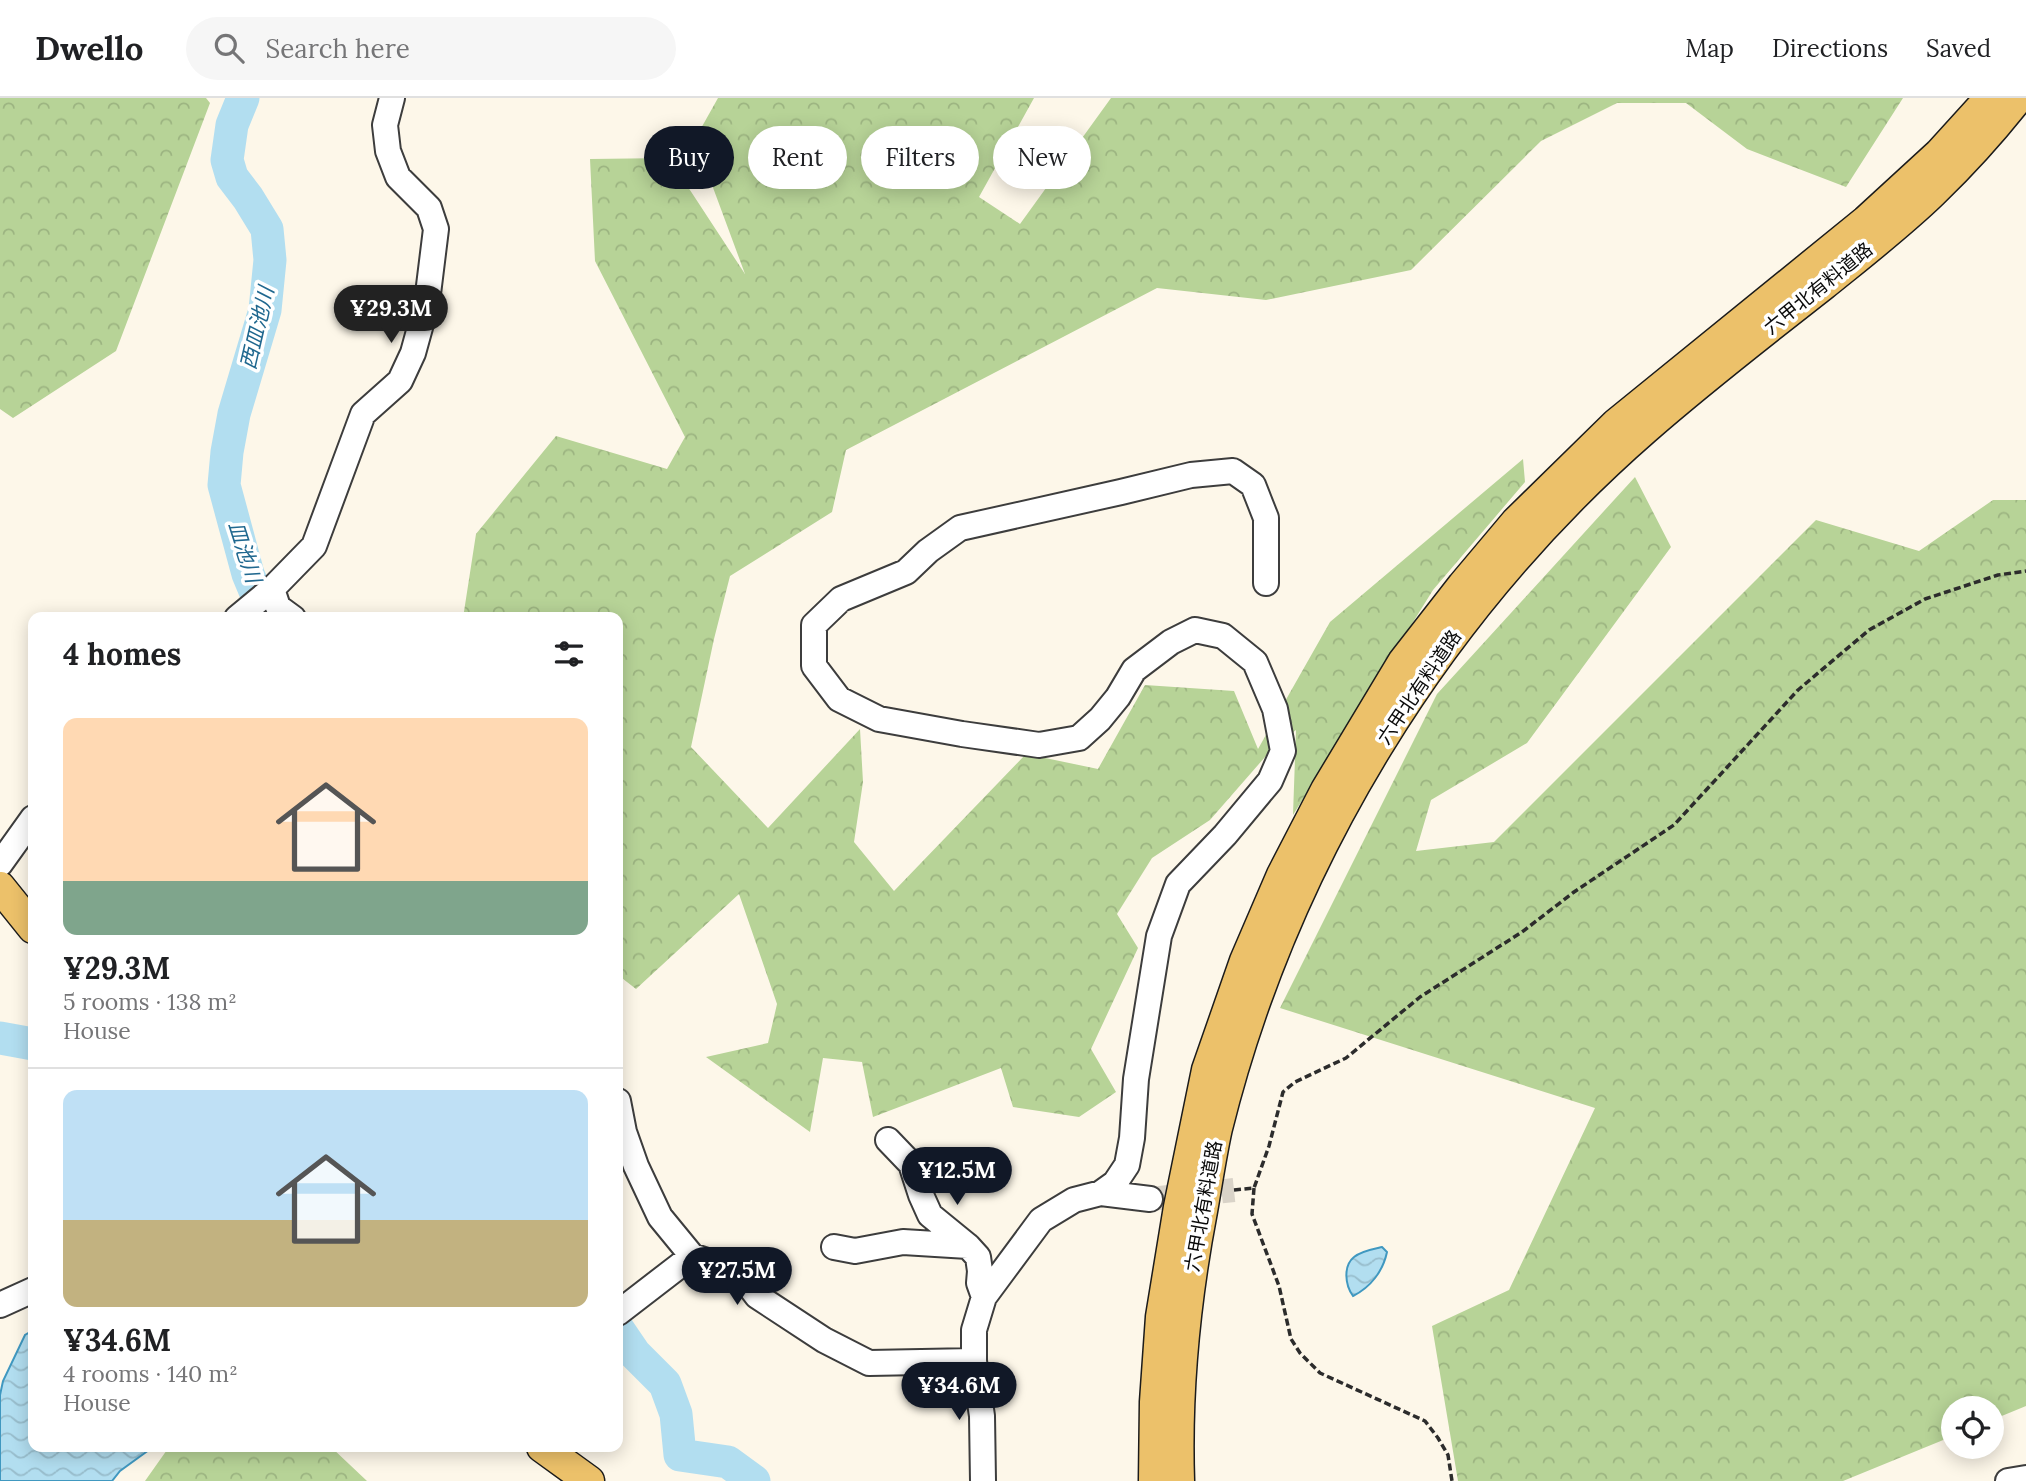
<!DOCTYPE html>
<meta charset="utf-8">
<style>
body{margin:0;font-family:Lora,"Noto Sans JP",serif;background:#f6f6f6;color:#202124;height:100vh;display:flex;flex-direction:column;font-size:26px;white-space:nowrap}
*{box-sizing:border-box;margin:0}
p{font-size:23px;color:#757577}
.icon{flex:none;width:38px;height:38px;fill:none;stroke:currentColor;stroke-width:2;stroke-linecap:round;stroke-linejoin:round}
.map{position:relative;flex:1;overflow:hidden}
.sheet{position:absolute;left:28px;top:514px;width:595px;height:840px;display:flex;flex-direction:column;background:#fff;border-radius:14px;box-shadow:0 4px 18px #0003}
.sheet>*{flex:none}
.top-card{position:absolute;left:644px;top:28px;width:665px;height:63px;display:flex;gap:14px}
.controls{position:absolute;left:1941px;top:1298px;display:grid;gap:14px}
.controls a{display:grid;place-items:center;width:63px;height:63px;border-radius:50%;background:#fff;box-shadow:0 4px 18px #0003;font-size:35px}
.price{position:absolute;translate:-50% -60px;padding:0 16px;border-radius:24px;background:#111827;color:#fff;font-size:23px;line-height:46px;filter:drop-shadow(0 2px 4px #0008)}
.price::after{content:'';position:absolute;left:50%;top:42px;width:21px;height:16px;margin-left:-10px;background:inherit;clip-path:polygon(0 0,100% 0,50% 100%)}
.price.current{background:#222;color:#fff}
ul{padding:0;list-style:none}
li{display:grid;align-content:center;gap:14px;height:371px;padding:0 35px}
li+li{border-top:2px solid #e0e0e0}
li span{display:grid;place-items:center;height:217px;border-radius:14px;color:#555}
li>.icon{margin-inline-start:auto}
span .icon{width:126px;height:126px;fill:#fffc;stroke-width:1}
li b{font-size:30px}
h2{display:flex;justify-content:space-between;align-items:center;height:84px;padding:0 35px;font-size:30px}
.pill{padding:0 24px;border-radius:32px;background:#fff;box-shadow:0 4px 18px #0003;font-size:24px;line-height:63px}
.pill.current{background:#111827;color:#fff}
header{display:flex;align-items:center;gap:42px;box-sizing:border-box;height:98px;padding:0 35px;background:#fff;border-bottom:2px solid #e0e0e0}
header strong{font-size:33px}
nav{display:flex;gap:38px;margin-inline-start:auto;font-size:24px}
.search{width:490px;height:63px;background:#f6f6f6;display:flex;align-items:center;gap:18px;box-sizing:border-box;padding:0 24px;border-radius:38px;color:#757577;font-size:26px}
.map>svg:first-child{display:block}
.forest{fill:url(#forest-crowns)}
.water{fill:url(#water-waves);stroke:#4098c0;stroke-width:2}
.lines{fill:none;stroke-linecap:round;stroke-linejoin:round}
.river{stroke:#b2def0;stroke-width:33}
.minor-tunnel{stroke:#d9d3c8;stroke-width:24;stroke-dasharray:24 12;stroke-linecap:butt}
.minor-casing{stroke:#3d3d3d;stroke-width:28}
.major-casing{stroke:#1b1b1b;stroke-width:33}
.path{stroke:#2c2c2c;stroke-width:3.5;stroke-dasharray:7 3.5;stroke-linecap:butt}
.minor{stroke:#fff;stroke-width:24}
.major{stroke:#ecc16a;stroke-width:30}
.labels{text-anchor:middle;dominant-baseline:central;stroke-width:7;stroke-linejoin:round;paint-order:stroke}
.street-label{font-size:19px;fill:#0a0a0a;stroke:#fff}
.water-label{font-size:21px;font-style:italic;fill:#20688f;stroke:#fff}
</style>
<header>
<strong>Dwello</strong>
<div class="search"><svg class="icon" aria-label="search" viewBox="0 0 24 24"><circle cx="10" cy="10" r="6"/><path d="M15 15l6 6"/></svg>Search here</div>
<nav><a>Map</a><a>Directions</a><a>Saved</a></nav>
</header>
<div class="map">
<svg width="2026" height="1383" viewBox="0 0 2026 1383">
<defs>
<pattern id="forest-crowns" width="20" height="18" patternUnits="userSpaceOnUse" patternTransform="scale(1.75)"><rect width="20" height="18" fill="#b7d397"/><path d="M2 6a3 3 0 1 1 6 0M12 15a3 3 0 1 1 6 0" fill="none" stroke="#9cb481"/></pattern>
<pattern id="water-waves" width="16" height="10" patternUnits="userSpaceOnUse" patternTransform="scale(1.75)"><rect width="16" height="10" fill="#b2def0"/><path d="M0 5q4-4 8 0t8 0" fill="none" stroke="#98bdcc"/></pattern>
</defs>
<rect width="100%" height="100%" fill="#fdf7e9"/>
<path class="forest" d="M0,0H206L210,5L116,253L13,320L0,311Z
M718,0H1034L979,99L1020,126L1111,0H1903L1846,89L1747,51L1686,5H1617L1541,43L1411,172L1266,202L1157,190L846,352L832,414L730,478L714,541L691,649L768,730L860,631L863,684L854,744L894,793L1026,656L1098,671L1145,587L1234,593L1258,651L1330,524L1523,361L1525,384L1433,492L1293,717L1296,632L1272,651L1210,722L1152,760L1117,816L1138,850L1091,951L1116,994L1079,1019L1013,1009L1001,970L873,1019L862,964L823,960L810,1034L706,959L768,945L777,906L739,796L636,891L618,877V520H463L476,436L556,338L667,371L685,339L595,163L590,61L669,60L745,176L695,41Z
M1635,379L1671,449L1527,645L1431,702L1416,753L1494,744L1816,422L1919,453L1993,402H2026V1308L1992,1322V1311H1953V1338L1843,1383H1458L1432,1228L1509,1192L1595,1010L1280,910L1437,596Z
M169,1349H331L367,1383H145Z"/>
<path class="water" d="M1382,1149L1387,1154C1383,1173 1371,1189 1353,1198C1345,1187 1343,1168 1354,1159C1361,1153 1373,1151 1382,1149Z
M32,1233L33,1349H153L120,1373L112,1383H0V1297L3,1283L25,1237Z"/>
<g class="lines">
<path class="river" d="M243,0L232,27L227,62L232,79L248,100L267,131L270,162L265,212L234,316L227,354L224,387L248,476L258,500L271,520
M0,940L33,946
M618,1231L635,1256L665,1286L676,1316L680,1357L728,1364L754,1383"/>
<path class="minor-tunnel" d="M1150,1101L1234,1092"/>
<defs>
<path id="minor" d="M272,491L278,509L293,520
M237,520L272,491L314,448L363,316L400,283L413,255L427,204L436,131L429,110L398,79L388,53L385,27L392,0
M0,766L33,720
M618,1003L624,1034L636,1068L660,1119L692,1158L738,1173L757,1198L824,1242L869,1265L974,1263
M888,1042L911,1066L921,1097L930,1117L968,1148L978,1159L980,1173L979,1185L984,1199
M1101,1095L1115,1085L1127,1067L1132,1040L1136,981L1159,838L1178,786L1225,737L1270,683L1283,653L1275,611L1255,564L1223,538L1195,532L1171,544L1134,572L1118,599L1100,621L1079,640L1039,647L962,636L879,621L839,601L814,568V527L841,501L906,474L928,453L960,430L1121,394L1191,377L1233,373L1253,387L1266,420V485
M834,1149L855,1153L903,1144L968,1148
M0,1207L33,1192
M618,1215L692,1158
M983,1383L982,1318L974,1263V1232L984,1199L1041,1122L1074,1102L1101,1095L1150,1101
M2008,1383L2026,1380"/>
<path id="major" d="M0,789L33,830
M542,1349L589,1383
M1154,1383L1155,1304L1161,1219L1179,1109L1207,972L1245,863L1282,777L1326,692L1403,564L1463,487L1516,424L1616,326L1866,123L1939,56L1990,0
M1179,1383C1176,1292 1185,1202 1202,1113C1207,1085 1211,1057 1217,1030C1284,761 1436,513 1645,331C1702,281 1763,234 1823,187C1860,157 1899,127 1933,94C1963,65 1992,33 2018,0"/>
</defs>
<use href="#minor" class="minor-casing"/>
<use href="#major" class="major-casing"/>
<path class="path" d="M1254,1090L1252,1116L1279,1188L1291,1241L1300,1255L1320,1275L1425,1323L1438,1340L1448,1357L1452,1383
M1234,1092L1254,1090L1269,1048L1283,994L1295,984L1346,960L1420,899L1522,834L1574,794L1674,727L1798,592L1869,532L1925,501L1998,477L2026,473"/>
<use href="#minor" class="minor"/>
<use href="#major" class="major"/>
</g>
<g class="labels">
<g class="street-label">
<text transform="translate(1818 190) rotate(-39)">六甲北有料道路</text>
<text transform="translate(1419 589) rotate(-56)">六甲北有料道路</text>
<text transform="translate(1203 1108) rotate(-80)">六甲北有料道路</text>
</g>
<g class="water-label">
<text transform="translate(257 230) rotate(-77)">西皿池川</text>
<text transform="translate(245 454) rotate(72)">皿池川</text>
</g>
</g>
</svg>
<div class="controls">
<a><svg class="icon" aria-label="locate" viewBox="0 0 24 24"><circle cx="12" cy="12" r="6"/><path d="M12 2v4M12 18v4M2 12h4M18 12h4"/></svg></a>
</div>
<b class="price current" style="left:391px;top:247px">¥29.3M</b>
<b class="price" style="left:957px;top:1109px">¥12.5M</b>
<b class="price" style="left:737px;top:1209px">¥27.5M</b>
<b class="price" style="left:959px;top:1324px">¥34.6M</b>
<div class="top-card">
<a class="pill current">Buy</a>
<a class="pill">Rent</a>
<a class="pill">Filters</a>
<a class="pill">New</a>
</div>
<section class="sheet">
<h2>4 homes<svg class="icon" aria-label="filters" viewBox="0 0 24 24"><path d="M4 7h16M4 17h16"/><circle cx="9" cy="7" r="2"/><circle cx="15" cy="17" r="2"/></svg></h2>
<ul>
<li><span style="background:linear-gradient(#ffd9b3 75%,#7fa58c 0)"><svg class="icon" aria-label="home" viewBox="0 0 24 24"><path d="M3 11l9-7 9 7M6 9v11h12V9"/></svg></span><div><b>¥29.3M</b><p>5 rooms · 138 m²</p><p>House</p></div></li>
<li><span style="background:linear-gradient(#bfe0f5 60%,#c2b280 0)"><svg class="icon" aria-label="home" viewBox="0 0 24 24"><path d="M3 11l9-7 9 7M6 9v11h12V9"/></svg></span><div><b>¥34.6M</b><p>4 rooms · 140 m²</p><p>House</p></div></li>
</ul>
</section>
</div>
